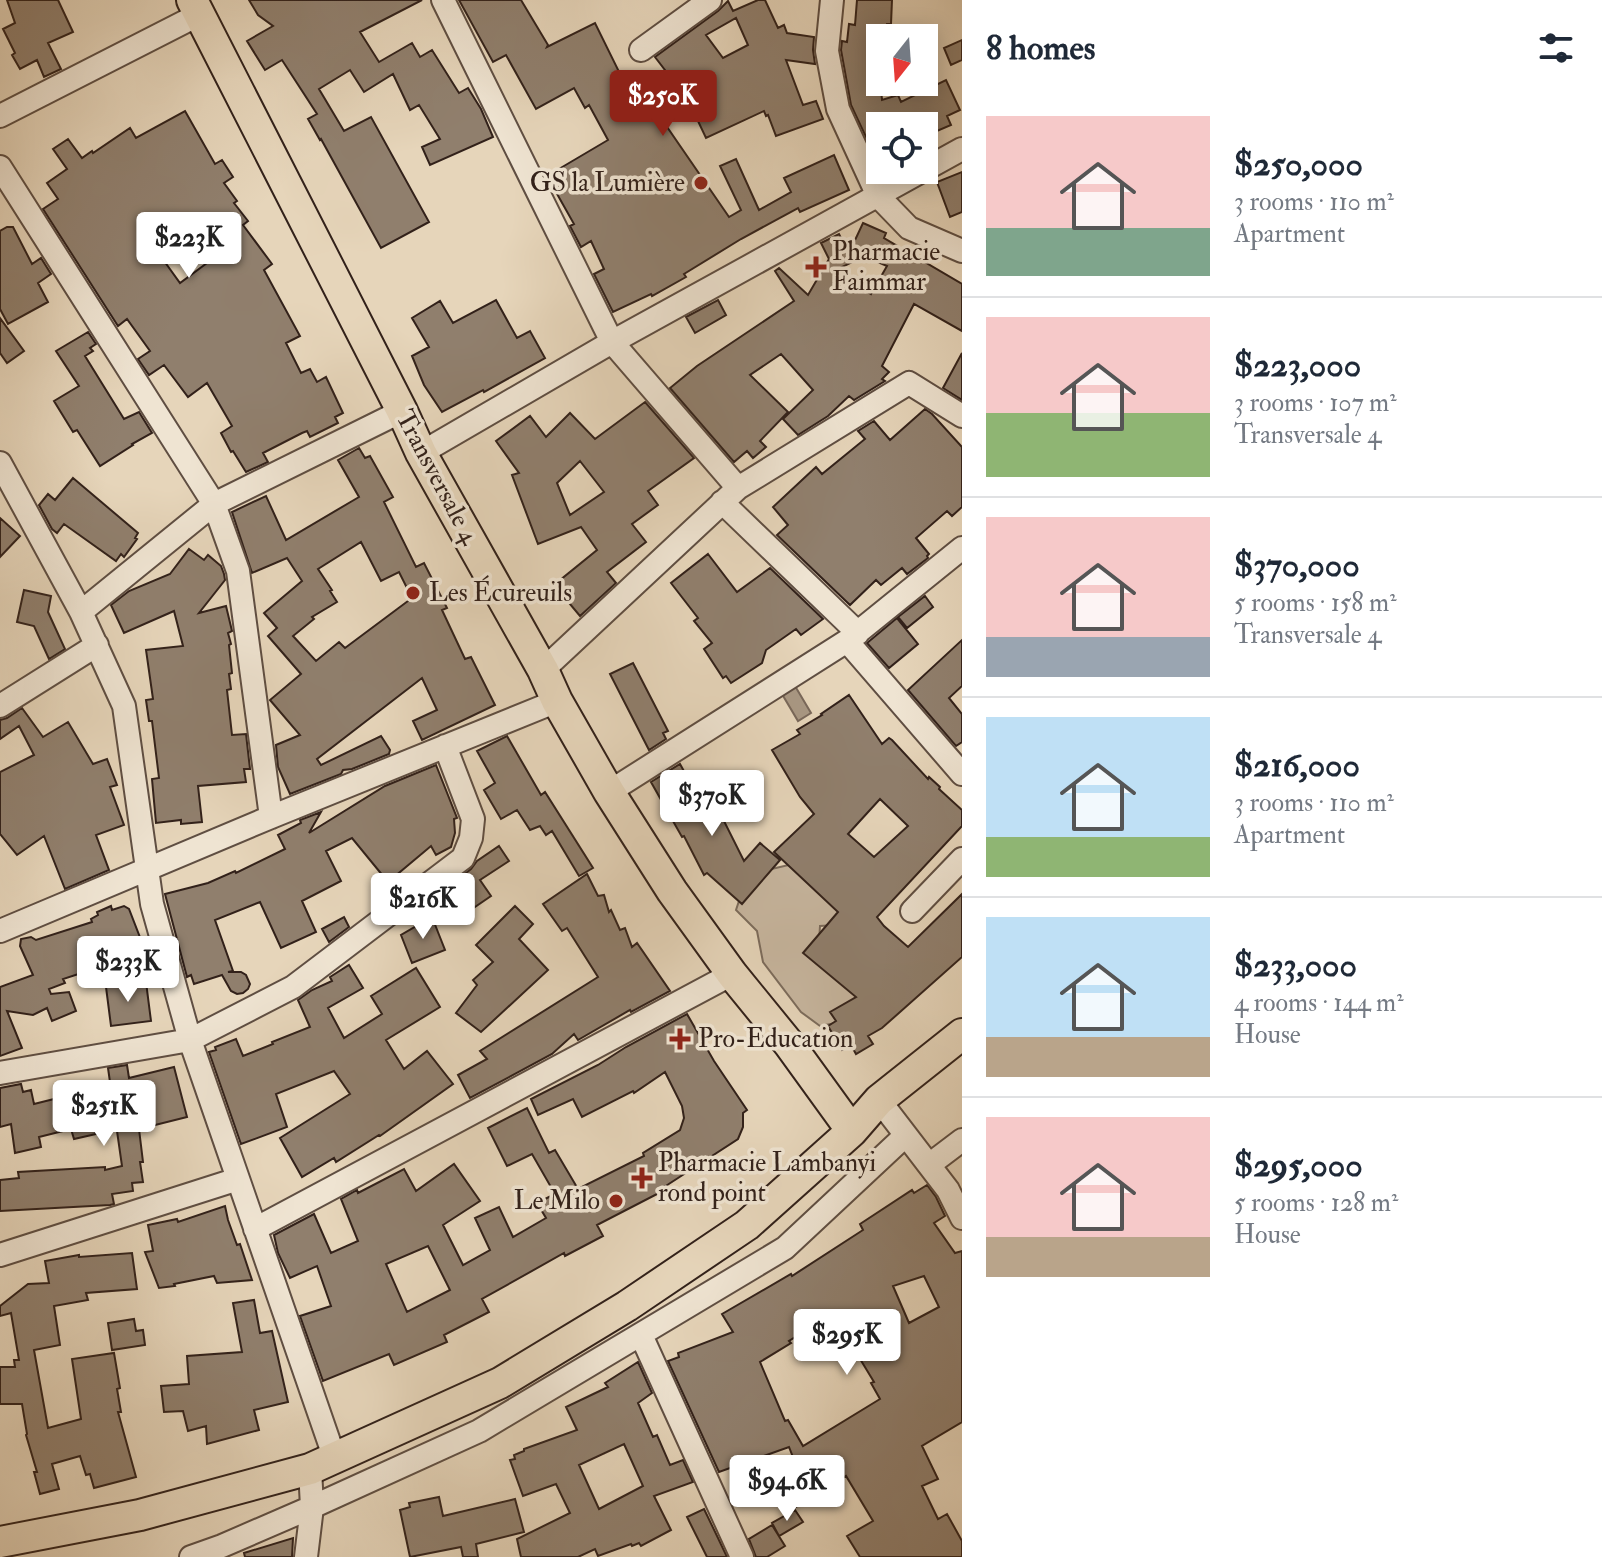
<!DOCTYPE html>
<meta charset="utf-8">
<style>
body{margin:0;font-family:"IM FELL Double Pica",serif;background:#f6f6f7;color:#1f2937;height:100vh;display:flex;flex-direction:column;font-size:30px;white-space:nowrap}
*{box-sizing:border-box;margin:0}
p{font-size:26px;color:#747a83}
.icon{flex:none;width:44px;height:44px;fill:none;stroke:currentColor;stroke-width:2;stroke-linecap:round;stroke-linejoin:round}
.map{position:relative;flex:1;overflow:hidden}
.side{display:flex;flex-direction:column;background:#fff;width:640px}
.side>*{flex:none}
.needle{width:52px;rotate:197deg}
.tools{position:absolute;left:866px;top:24px;display:grid;gap:16px}
.tools a{display:grid;place-items:center;width:72px;height:72px;border-radius:0px;background:#fff;box-shadow:0 4px 20px #0003;font-size:40px}
.price{position:absolute;translate:-50% -68px;padding:0 18px;border-radius:8px;background:#fff;color:#222;font-size:26px;line-height:52px;filter:drop-shadow(0 2px 4px #0008)}
.price::after{content:'';position:absolute;left:50%;top:48px;width:24px;height:18px;margin-left:-12px;background:inherit;clip-path:polygon(0 0,100% 0,50% 100%)}
.price.current{background:#8f2418;color:#fff}
ul{padding:0;list-style:none}
li{display:flex;align-items:center;gap:24px;height:200px;padding:0 24px}
li+li{border-top:2px solid #e0e1e3}
li span{display:grid;place-items:center;flex:none;width:224px;height:160px;border-radius:0px;color:#555}
li>.icon{margin-inline-start:auto}
span .icon{width:96px;height:96px;fill:#fffc;stroke-width:1}
li b{font-size:34px}
h2{display:flex;justify-content:space-between;align-items:center;height:96px;padding:0 24px;font-size:34px}
main{display:flex;flex:1;min-height:0}
.map>svg:first-child{display:block}
.green{fill:#c7b69f;stroke:#7c6c5c;stroke-width:2}
.water{fill:#a99884;stroke:#79685a;stroke-width:2}
.building{fill:#907f6d;stroke:#32211a;stroke-width:2;fill-rule:evenodd}
.lines{fill:none;stroke-linecap:round;stroke-linejoin:round}
.minor-casing{stroke:#5f4e42;stroke-width:26}
.major-casing{stroke:#32211a;stroke-width:34}
.minor{stroke:#efe4d2;stroke-width:22}
.major{stroke:#e6d5ba;stroke-width:30}
.poi-dot{fill:#8f2418;stroke:#efe4d2;stroke-width:3}
.labels{text-anchor:middle;dominant-baseline:central;stroke-width:7;stroke-linejoin:round;paint-order:stroke}
.poi-label{font-size:26px;fill:#32211a;stroke:#efe4d2;text-anchor:start}
.street-label{font-size:26px;fill:#32211a;stroke:#efe4d2}
</style>
<main>
<div class="map">
<svg width="962" height="1557" viewBox="0 0 962 1557">
<rect width="100%" height="100%" fill="#e6d5ba"/>
<filter id="stains"><feTurbulence type="fractalNoise" baseFrequency=".0025" numOctaves="4"/><feColorMatrix values="0 0 0 0 .2 0 0 0 0 .09 0 0 0 0 .02 0 0 0 .5 -.17"/></filter>
<radialGradient id="worn" r=".72"><stop offset=".6" stop-color="#630" stop-opacity="0"/><stop offset="1" stop-color="#630" stop-opacity=".3"/></radialGradient>
<path class="green" d="M797,863L842,911L837,925L820,926L818,957L883,985L836,1023L820,1026L801,1012L763,962L757,931L736,910L741,895L763,871Z"/>
<path class="water" d="M795,686L811,713L798,721L782,694Z"/>
<path class="building" d="M7,0H58L73,32L48,43L61,69L44,77L37,60L20,69L12,55L15,53L3,29L15,23Z
M249,0H422L360,32L379,62L412,43L420,57L432,50L459,93L468,88L481,109L493,137L430,165L422,147L440,139L419,105L410,110L393,74L364,92L350,70L319,89L344,131L371,117L429,222L381,248L321,139L320,140L308,119L317,114L282,60L265,70L247,41L273,26L258,15Z
M459,0H521L548,45L547,47L595,23L623,80L625,79L644,114L681,91L655,57L718,11L728,1L733,11L758,0H765L778,28L784,25L787,33L814,37L813,50L815,64L786,60L803,105L816,101L823,119L776,136L768,115L766,116L764,111L706,138L690,104L663,121L729,217L741,210L720,166L736,159L759,210L791,192L784,178L834,155L849,190L800,212L798,208L741,239L684,274L686,277L652,296L651,294L613,312L594,274L604,269L591,241L581,247L570,226L574,224L547,176L608,140L589,105L585,108L574,88L536,109L506,55L493,62ZM736,18L748,45L723,58L706,35Z
M857,0H892L891,24H887L885,38H880V42H877L882,100L898,95L901,102L946,80L960,110L947,116L951,125L937,131L933,123L926,126H880V167L851,105L841,50L842,41L847,42L849,24L855,25Z
M962,40V60L951,65L944,48Z
M185,111L215,164L222,160L233,177L224,183L237,201L234,203L248,221L243,225L272,264L264,270L300,336L286,343L301,373L310,369L317,382L326,377L343,413L335,417L338,423L310,437L307,431L302,433L263,453L268,462L246,472L233,451L231,452L221,433L232,426L207,383L188,397L164,365L149,375L138,359L150,351L127,319L118,326L43,209L58,199L47,183L67,169L53,149L68,139L82,158L92,151L93,153L130,128L136,138ZM197,219L219,250L213,254L215,257L180,283L162,258L166,255L158,246Z
M962,172V212L950,217L937,182Z
M863,223L886,233L884,238L962,284V331L914,304L882,366L889,372L882,379L885,381L854,400L849,396L828,416L798,435L783,419L813,390L781,354L750,375L788,412L760,441L766,447L753,458L747,451L734,462L670,388L697,366L794,301L775,271L779,268L808,295L829,259L821,243L839,234L849,253ZM864,256L887,266L871,294L834,271Z
M7,227H13L32,264L41,258L51,274L38,283L48,302L8,324L0,309V231Z
M496,300L517,338L530,331L545,358L484,392L483,390L442,412L424,385L412,356L429,347L412,318L440,301L453,323Z
M718,300L726,315L695,333L686,317Z
M0,318L24,351L7,363L0,353Z
M88,332L96,344L90,348L93,351L85,356L124,419L139,412L152,433L132,444L133,445L100,466L77,430L73,432L54,401L79,386L56,351Z
M962,353V400L943,388Z
M645,402L694,458L648,491L658,505L632,524L646,542L607,572L616,583L580,616L554,585L597,550L581,527L538,544L512,475L519,473L496,441L530,416L546,437L570,413L595,439ZM580,461L604,492L570,515L557,483Z
M925,409L932,414L962,447V507L952,516L947,511L916,538L929,554L927,556L928,558L907,574L902,568L881,585L876,580L850,605L777,535L788,525L773,507L816,467L822,474L865,439L858,431L874,421L890,440Z
M359,448L365,458L370,456L393,497L384,502L416,567L424,563L447,608L442,610L465,659L471,657L495,705L422,740L413,721L437,710L422,678L317,759L321,765L381,736L390,750L389,754L352,769L343,770L341,774L290,794L278,767L276,745L300,735L270,700L301,674L268,636L277,628L264,613L302,581L287,558L252,573L232,512L266,496L286,540L359,497L338,460ZM361,542L381,581L399,572L412,598L345,648L339,642L316,661L293,636L314,619L312,617L337,602L330,591L332,590L318,569Z
M73,478L138,533L135,538L137,539L124,557L121,554L116,561L64,524L57,533L52,529L39,505L48,494L55,500Z
M0,518L20,536L0,557Z
M189,549L204,560L208,555L221,566L224,574L225,580L199,613L226,606L232,631L228,633L231,644L229,645L232,673L229,674L231,689L227,690L232,735L246,734L250,769H244L246,782L198,786L202,822L181,824V820L156,823L152,779L159,778L152,721H149L146,700L153,699L146,650L183,646L174,611L124,633L111,605L129,591L170,574Z
M708,554L737,592L770,568L823,619L801,635L796,629L766,650L762,663L731,683L726,676L723,678L704,649L712,643L694,621L698,618L671,583Z
M24,590L51,596L48,612L65,649L49,659L34,626L17,622Z
M925,596L933,607L907,628L898,617Z
M897,618L918,644L889,668L867,643Z
M962,640V686L949,698L962,714V742L956,746L908,690Z
M633,663L668,731L663,733L666,739L649,750L610,674Z
M849,695L882,744L889,738L892,740L928,779L929,777L940,787L939,789L962,810V826L877,917L884,926L908,947L962,894V957L882,1028L868,1036L873,1044L856,1054L851,1045L842,1050L828,1026L836,1021L830,1012L856,997L803,953L838,912L774,852L814,814L800,797L772,750L800,734L797,730L822,715L821,714ZM880,799L908,826L874,857L848,834Z
M22,708L43,737L68,722L93,764L107,759L117,785L110,787L124,825L96,835L109,870L65,889L44,836L17,855L0,834V772L34,755L19,726L0,739V720L7,718Z
M507,736L541,795L545,792L593,868L579,876L552,831L546,835L540,826L530,830L517,810L501,819L484,790L495,783L477,751Z
M680,764L712,822L722,817L744,861L760,843L780,860L742,904L707,873L704,875L684,836L682,837L651,782Z
M436,765L457,818L454,819L455,833L451,847L436,855L431,846L388,882L352,838L326,851L341,881L302,901L316,932L281,948L260,902L215,920L233,971L228,972H241L246,975L250,984L248,989L243,993L237,994L231,991L222,975L194,984L191,975L187,977L165,894L208,883L235,871L236,873L285,849L278,835L301,823L300,820L321,812L309,833L385,786Z
M499,846L509,861L480,880L491,896L453,922L434,904L444,900L440,893L471,869L477,861Z
M587,874L598,896L604,895L609,912L611,910L620,930L625,928L632,947L637,943L670,991L631,1012L630,1010L578,1040L574,1034L552,1054L470,1098L458,1075L487,1059L480,1051L598,977L567,928L562,931L543,904Z
M111,906L112,910L124,906L129,909L146,953L103,969V966L63,979L65,983L49,989L51,994L69,992L76,1011L52,1021L47,1008L33,1015L7,1011L22,1048L0,1056V987L33,975L20,946L21,939L31,937L36,940L92,922L91,919L98,915L97,912Z
M515,906L533,924L519,939L548,970L481,1032L456,1013L477,985L473,980L493,962L476,945Z
M344,917L349,927L329,942L322,929Z
M432,917L445,950L412,963L401,935Z
M349,965L363,988L328,1008L344,1038L382,1014L371,996L416,968L440,1007L386,1040L404,1069L427,1051L453,1084L380,1136L379,1135L336,1162L334,1158L302,1177L280,1138L350,1094L334,1071L276,1094L287,1127L241,1144L209,1052L216,1050L215,1047L236,1039L243,1056L273,1044L272,1042L310,1027L298,1000L312,990L332,981L330,977Z
M146,982L151,1021L111,1026L106,987Z
M687,1014L714,1061L747,1110L743,1113V1127L738,1139L658,1191L659,1193L597,1225L603,1236L565,1256L564,1253L482,1299L489,1312L444,1335L447,1342L394,1365L389,1354L323,1381L300,1316L331,1306L317,1266L290,1278L278,1253L274,1235L314,1214L331,1253L358,1241L341,1199L357,1190L358,1193L404,1169L416,1191L454,1164L480,1201L443,1225L463,1265L490,1250L475,1218L499,1207L513,1237L546,1218L537,1203L555,1194L532,1154L507,1166L488,1128L527,1108L549,1153L555,1150L578,1189L644,1156L643,1153L680,1130L684,1118L682,1106L665,1072L634,1093L633,1091L582,1117L573,1099L538,1115L531,1099L598,1065L626,1047ZM428,1246L450,1290L407,1312L386,1264Z
M127,1065L129,1078L174,1067L187,1117L139,1129L143,1162H140L143,1182L132,1183L133,1191L112,1194L114,1204L110,1205L0,1211V1180L19,1178L18,1172L105,1167V1170L122,1166L108,1068Z
M21,1084L23,1092L31,1090L34,1104L66,1096L64,1090L83,1085L96,1134L74,1139L71,1129L39,1137L41,1147L15,1153L11,1124L0,1127V1088Z
M927,1185L936,1197L945,1216L934,1223L955,1253L962,1251V1422L922,1446L938,1479L922,1486L938,1519L947,1514L962,1541V1557H860L847,1536L873,1521L846,1476L786,1513L777,1498L784,1494L773,1476L796,1465L789,1447L719,1472L668,1361L679,1357L678,1353L733,1332L722,1314L791,1274L792,1276L863,1230L860,1224L912,1190L914,1193ZM924,1276L939,1307L909,1323L893,1286ZM829,1316L851,1344L874,1382L871,1383L880,1399L803,1446L788,1420L785,1421L760,1362L791,1343L789,1341Z
M225,1206L228,1220L237,1245L240,1244L252,1280L217,1283L214,1276L174,1284L175,1286L159,1288L145,1252L153,1251L148,1225L177,1219L178,1222Z
M132,1253L137,1289L86,1293L88,1300L54,1306L60,1345L34,1350L48,1428L81,1419L72,1359L114,1353L120,1388L117,1389L121,1412H118L136,1477L94,1488L90,1474L86,1475L80,1456L52,1464L59,1489L40,1494L34,1472H37L26,1435L27,1434L22,1404H0V1367H15L14,1360H19L11,1313L0,1316V1306L28,1284L49,1283L45,1261L79,1255V1257Z
M254,1300L260,1333L272,1331L288,1402L254,1410L259,1430L207,1444L206,1426L188,1431L183,1411L164,1412L161,1386L189,1384L187,1356L242,1352L233,1303Z
M134,1319L136,1331L143,1330L145,1345L112,1350L108,1323Z
M638,1362L652,1393L638,1403L653,1437L657,1435L670,1465L683,1460L693,1482L654,1496L671,1530L641,1546L639,1543L632,1546L631,1544L598,1556L595,1549L578,1557H521L517,1539L570,1513L556,1484L523,1496L510,1460L515,1459L514,1455L524,1451V1449L577,1430L566,1407L608,1387L605,1383ZM624,1444L643,1486L599,1509L579,1465Z
M439,1497L443,1516L515,1499L524,1532L476,1544L478,1557H463L461,1547L410,1557L400,1510L410,1507L409,1503Z
M704,1509L718,1538L727,1557H707L687,1517Z
M795,1510L803,1522L779,1536L772,1523Z
M772,1525L785,1546L767,1557H756L749,1539Z
M293,1538L292,1557H245L244,1553Z"/>
<g class="lines">
<defs>
<path id="minor" d="M443,0L612,342L738,488
M832,0L827,51L838,109L878,196L909,228L962,251
M641,50L710,0
M0,116L200,14
M0,167L214,504L238,571L271,817
M421,453L612,342L962,149
M0,463L81,612L124,706L152,904L190,1040L335,1459
M722,502L858,633
M81,612L214,504L402,411
M847,641L962,774
M543,670L738,488L909,383L962,416
M0,706L97,645
M609,792L847,641L962,548
M912,911L962,859
M0,931L271,817L557,701
M0,1073L190,1040L293,987L463,858L471,838L473,819L445,746
M879,1100L948,1190L962,1218
M929,1165L962,1140
M255,1229L732,974
M0,1255L238,1179
M641,1335L742,1557
M191,1557L222,1546L312,1507L479,1431L785,1248L906,1135
M306,1557L312,1507L310,1469"/>
<path id="major" d="M192,0L402,411L421,453L543,670L557,701L609,792L672,891L732,974L789,1044L852,1131
M0,1542L140,1515L310,1469L500,1383L627,1306L747,1225L852,1131L879,1100L962,1034"/>
</defs>
<use href="#minor" class="minor-casing"/>
<use href="#major" class="major-casing"/>
<use href="#minor" class="minor"/>
<use href="#major" class="major"/>
</g>
<g class="poi-dot">
<circle cx="701" cy="183" r="8"/>
<path d="M812 255h8v8h8v8h-8v8h-8v-8h-8v-8h8z"/>
<circle cx="413" cy="593" r="8"/>
<path d="M676 1027h8v8h8v8h-8v8h-8v-8h-8v-8h8z"/>
<path d="M638 1166h8v8h8v8h-8v8h-8v-8h-8v-8h8z"/>
<circle cx="616" cy="1201" r="8"/>
</g>
<g class="labels">
<g class="poi-label">
<text x="685" y="183" text-anchor="end">GS la Lumière</text>
<text x="832" y="252">Pharmacie<tspan x="832" dy="30">Faimmar</tspan></text>
<text x="429" y="593">Les Écureuils</text>
<text x="698" y="1039">Pro-Education</text>
<text x="658" y="1163">Pharmacie Lambanyi<tspan x="658" dy="30">rond point</tspan></text>
<text x="600" y="1201" text-anchor="end">Le Milo</text>
</g>
<g class="street-label">
<text transform="translate(437 477) rotate(62)">Transversale 4</text>
</g>
</g>
<rect width="100%" height="100%" filter="url(#stains)"/>
<rect width="100%" height="100%" fill="url(#worn)"/>
</svg>
<div class="tools">
<a><svg class="needle" viewBox="-14 -14 28 28"><path d="M0-13l5 13h-10z" fill="#e53935"/><path d="M0 13l5-13h-10z" fill="#747a83"/></svg></a>
<a><svg class="icon" aria-label="locate" viewBox="0 0 24 24"><circle cx="12" cy="12" r="6"/><path d="M12 2v4M12 18v4M2 12h4M18 12h4"/></svg></a>
</div>
<b class="price current" style="left:663px;top:138px">$250K</b>
<b class="price" style="left:189px;top:280px">$223K</b>
<b class="price" style="left:712px;top:838px">$370K</b>
<b class="price" style="left:423px;top:941px">$216K</b>
<b class="price" style="left:128px;top:1004px">$233K</b>
<b class="price" style="left:104px;top:1148px">$251K</b>
<b class="price" style="left:847px;top:1377px">$295K</b>
<b class="price" style="left:787px;top:1523px">$94.6K</b>
</div>
<section class="side">
<h2>8 homes<svg class="icon" aria-label="filters" viewBox="0 0 24 24"><path d="M4 7h16M4 17h16"/><circle cx="9" cy="7" r="2"/><circle cx="15" cy="17" r="2"/></svg></h2>
<ul>
<li><span style="background:linear-gradient(#f6c9c9 70%,#7fa58c 0)"><svg class="icon" aria-label="home" viewBox="0 0 24 24"><path d="M3 11l9-7 9 7M6 9v11h12V9"/></svg></span><div><b>$250,000</b><p>3 rooms · 110 m²</p><p>Apartment</p></div></li>
<li><span style="background:linear-gradient(#f6c9c9 60%,#8fb573 0)"><svg class="icon" aria-label="home" viewBox="0 0 24 24"><path d="M3 11l9-7 9 7M6 9v11h12V9"/></svg></span><div><b>$223,000</b><p>3 rooms · 107 m²</p><p>Transversale 4</p></div></li>
<li><span style="background:linear-gradient(#f6c9c9 75%,#9aa5b1 0)"><svg class="icon" aria-label="home" viewBox="0 0 24 24"><path d="M3 11l9-7 9 7M6 9v11h12V9"/></svg></span><div><b>$370,000</b><p>5 rooms · 158 m²</p><p>Transversale 4</p></div></li>
<li><span style="background:linear-gradient(#bfe0f5 75%,#8fb573 0)"><svg class="icon" aria-label="home" viewBox="0 0 24 24"><path d="M3 11l9-7 9 7M6 9v11h12V9"/></svg></span><div><b>$216,000</b><p>3 rooms · 110 m²</p><p>Apartment</p></div></li>
<li><span style="background:linear-gradient(#bfe0f5 75%,#b9a48a 0)"><svg class="icon" aria-label="home" viewBox="0 0 24 24"><path d="M3 11l9-7 9 7M6 9v11h12V9"/></svg></span><div><b>$233,000</b><p>4 rooms · 144 m²</p><p>House</p></div></li>
<li><span style="background:linear-gradient(#f6c9c9 75%,#b9a48a 0)"><svg class="icon" aria-label="home" viewBox="0 0 24 24"><path d="M3 11l9-7 9 7M6 9v11h12V9"/></svg></span><div><b>$295,000</b><p>5 rooms · 128 m²</p><p>House</p></div></li>
</ul>
</section>
</main>
